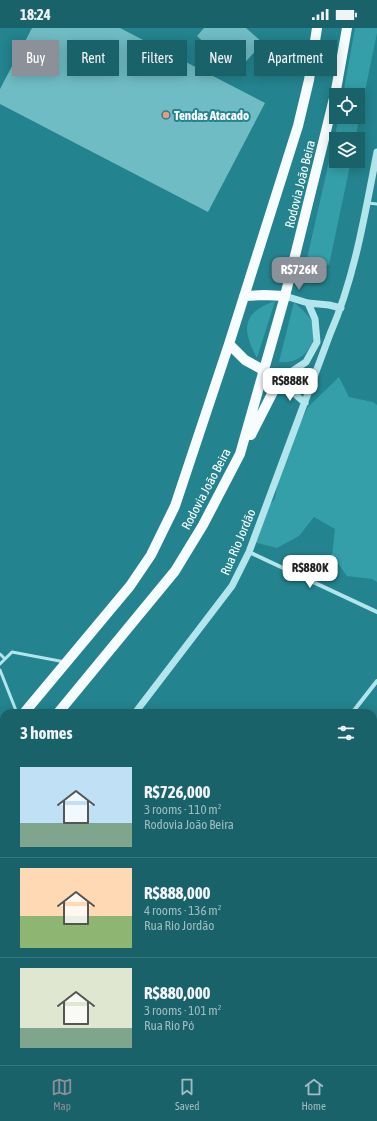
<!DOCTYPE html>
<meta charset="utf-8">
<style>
body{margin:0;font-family:"Asap Condensed",sans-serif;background:#276b72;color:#f1f3f6;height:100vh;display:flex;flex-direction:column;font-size:15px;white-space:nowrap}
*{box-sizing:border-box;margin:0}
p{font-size:13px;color:#9fbcc1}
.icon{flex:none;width:22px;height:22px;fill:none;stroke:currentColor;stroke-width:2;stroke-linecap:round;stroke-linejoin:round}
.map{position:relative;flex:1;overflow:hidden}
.details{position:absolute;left:0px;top:681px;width:377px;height:356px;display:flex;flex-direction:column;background:#1a626a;border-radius:12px 12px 0 0;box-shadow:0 2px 10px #0003}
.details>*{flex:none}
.banner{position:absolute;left:12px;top:12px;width:353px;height:36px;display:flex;gap:8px}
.fabs{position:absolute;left:329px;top:60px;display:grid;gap:8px}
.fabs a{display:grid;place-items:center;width:36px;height:36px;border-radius:0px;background:#1a626a;box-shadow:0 2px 10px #0003;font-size:20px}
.price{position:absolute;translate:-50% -34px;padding:0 9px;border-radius:8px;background:#fff;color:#222;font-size:13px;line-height:26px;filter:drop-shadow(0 1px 2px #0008)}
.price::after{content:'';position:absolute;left:50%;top:24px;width:12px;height:9px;margin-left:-6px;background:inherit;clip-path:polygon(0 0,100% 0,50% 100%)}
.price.selected{background:#8c9099;color:#fff}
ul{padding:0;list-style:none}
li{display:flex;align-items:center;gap:12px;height:100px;padding:0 20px}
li+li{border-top:1px solid #38767e}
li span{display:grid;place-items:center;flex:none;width:112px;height:80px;border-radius:0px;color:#555}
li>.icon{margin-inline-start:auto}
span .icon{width:48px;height:48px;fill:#fffc;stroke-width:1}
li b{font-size:17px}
h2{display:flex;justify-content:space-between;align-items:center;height:48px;padding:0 20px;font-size:17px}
.pill{padding:0 14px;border-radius:0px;background:#1a626a;box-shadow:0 2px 10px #0003;font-size:14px;line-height:36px}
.pill.selected{background:#8c9099;color:#fff}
.status{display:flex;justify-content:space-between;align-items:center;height:28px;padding:0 20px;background:#1a626a;direction:ltr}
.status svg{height:11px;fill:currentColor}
.dock{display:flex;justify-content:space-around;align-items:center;height:56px;border-top:1px solid #38767e;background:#1a626a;font-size:11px;color:#9fbcc1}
.dock a{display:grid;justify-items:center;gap:2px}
.dock .selected{color:#8c9099}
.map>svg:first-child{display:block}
.green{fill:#349fa9}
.building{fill:#70bcc4}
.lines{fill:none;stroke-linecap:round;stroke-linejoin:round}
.service{stroke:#b2e6ec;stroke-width:3}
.minor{stroke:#b2e6ec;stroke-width:4}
.tertiary{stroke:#b2e6ec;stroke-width:7}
.primary{stroke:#f7fdff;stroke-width:10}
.poi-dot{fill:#f79675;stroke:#23838e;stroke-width:1.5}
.labels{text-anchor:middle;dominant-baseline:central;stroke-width:4;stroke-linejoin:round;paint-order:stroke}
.poi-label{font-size:13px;font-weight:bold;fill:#fff;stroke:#23838e;text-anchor:start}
.street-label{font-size:13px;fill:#fff;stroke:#23838e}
</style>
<div class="status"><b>18:24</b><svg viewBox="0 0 49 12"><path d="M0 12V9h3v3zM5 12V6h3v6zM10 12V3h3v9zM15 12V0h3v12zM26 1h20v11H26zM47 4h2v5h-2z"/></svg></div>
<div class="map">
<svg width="377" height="1037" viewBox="0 0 377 1037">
<rect width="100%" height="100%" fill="#23838e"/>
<path class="green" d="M355,0H377V5L355,111H336V133H351L329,237L306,235L339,89H358V67H343Z
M275,273L257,330C242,302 241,285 275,273Z
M294,274C301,281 312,289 314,299C316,313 308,327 295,332C291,334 284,334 279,334Z
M339,349L349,369L373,374L377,377V554L372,551L347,548L332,527L335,501L314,489L299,508L277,520L253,514L260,490L275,470L284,422L297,401L308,379Z"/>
<path class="building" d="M32,0H120L265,75L208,184L0,76V61Z
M204,0H246L263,15L236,44L197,8Z"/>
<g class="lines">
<path class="service" d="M368,175L377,176
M0,626L5,631
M0,636L12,624L65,634
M0,642L17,685"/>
<path class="minor" d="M249,524L377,584
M352,685L377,653
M373,772L377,775
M373,986L377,989
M116,1033L122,1037
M74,1037L77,1033"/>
<path class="tertiary" d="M285,268L308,275L329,277L341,280
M265,343L279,352L305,375
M279,352L306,334L317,314L315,291L308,275
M135,685L232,558L249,524L330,306C355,249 365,185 377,124
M0,861L4,856"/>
<path class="primary" d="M244,268L264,267L285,268
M229,316L245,332L265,343
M251,407L279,352
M24,685L130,558L151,527L175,478L229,316L298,98L309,52L317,0
M58,685L175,543L203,497L240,426L285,268L326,103L336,62L347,0
M0,714L4,709
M0,756L4,751"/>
</g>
<circle class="poi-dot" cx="166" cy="87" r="4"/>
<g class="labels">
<g class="poi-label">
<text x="174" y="87">Tendas Atacado</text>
</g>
<g class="street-label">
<text transform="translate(300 156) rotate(-76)">Rodovia João Beira</text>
<text transform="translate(206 461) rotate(-62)">Rodovia João Beira</text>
<text transform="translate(238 514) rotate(-67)">Rua Rio Jordão</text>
</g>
</g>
</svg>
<div class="fabs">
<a><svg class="icon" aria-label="locate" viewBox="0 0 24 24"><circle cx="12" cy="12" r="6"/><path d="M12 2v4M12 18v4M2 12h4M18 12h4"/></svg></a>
<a><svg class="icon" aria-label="layers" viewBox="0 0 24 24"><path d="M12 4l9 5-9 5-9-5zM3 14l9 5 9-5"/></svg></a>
</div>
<b class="price selected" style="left:299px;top:263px">R$726K</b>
<b class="price" style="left:290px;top:374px">R$888K</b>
<b class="price" style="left:310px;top:561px">R$880K</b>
<div class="banner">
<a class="pill selected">Buy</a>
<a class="pill">Rent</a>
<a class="pill">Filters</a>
<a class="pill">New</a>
<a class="pill">Apartment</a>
</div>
<section class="details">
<h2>3 homes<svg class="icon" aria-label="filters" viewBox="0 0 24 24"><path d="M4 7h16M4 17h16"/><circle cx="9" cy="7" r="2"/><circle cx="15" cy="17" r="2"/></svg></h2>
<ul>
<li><span style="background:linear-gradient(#bfe0f5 70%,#7fa58c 0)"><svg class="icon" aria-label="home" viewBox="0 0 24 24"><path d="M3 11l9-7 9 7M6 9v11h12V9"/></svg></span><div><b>R$726,000</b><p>3 rooms · 110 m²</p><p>Rodovia João Beira</p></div></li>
<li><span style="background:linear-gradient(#ffd9b3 60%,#8fb573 0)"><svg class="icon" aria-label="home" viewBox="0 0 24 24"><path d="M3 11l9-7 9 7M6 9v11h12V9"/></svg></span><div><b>R$888,000</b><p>4 rooms · 136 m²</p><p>Rua Rio Jordão</p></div></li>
<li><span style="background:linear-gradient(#dfe7d0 75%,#7fa58c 0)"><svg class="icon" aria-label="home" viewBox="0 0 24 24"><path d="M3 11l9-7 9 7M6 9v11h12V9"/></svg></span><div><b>R$880,000</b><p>3 rooms · 101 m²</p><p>Rua Rio Pó</p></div></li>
</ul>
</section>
</div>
<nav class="dock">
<a class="selected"><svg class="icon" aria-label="map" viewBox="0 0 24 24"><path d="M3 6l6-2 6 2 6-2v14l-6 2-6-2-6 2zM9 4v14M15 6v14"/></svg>Map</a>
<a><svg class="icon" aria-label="saved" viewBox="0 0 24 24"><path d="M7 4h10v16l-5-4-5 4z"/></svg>Saved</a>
<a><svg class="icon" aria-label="home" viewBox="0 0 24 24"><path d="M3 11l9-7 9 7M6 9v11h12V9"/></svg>Home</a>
</nav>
